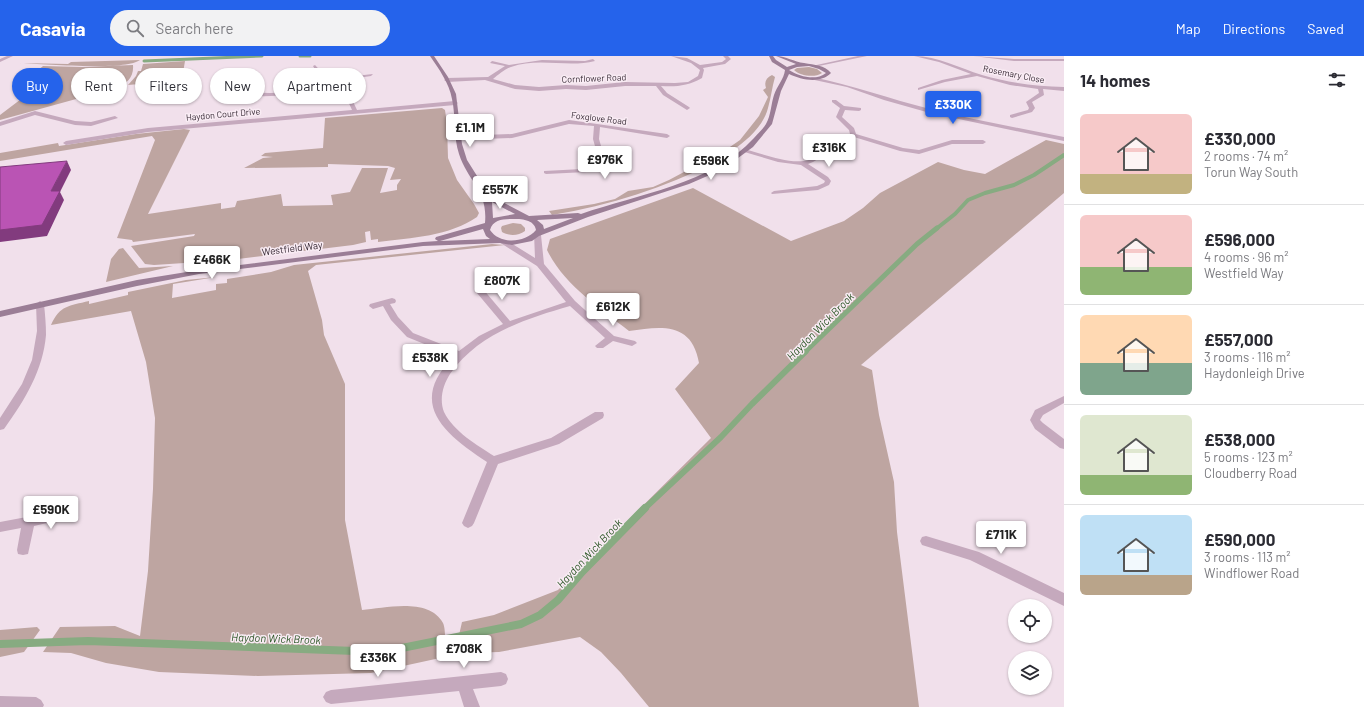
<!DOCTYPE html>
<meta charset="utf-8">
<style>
body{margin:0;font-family:Barlow,sans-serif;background:#f2f2f3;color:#2b2b33;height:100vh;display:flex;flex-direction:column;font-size:15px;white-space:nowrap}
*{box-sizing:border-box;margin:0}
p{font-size:13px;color:#7c7c81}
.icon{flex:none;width:22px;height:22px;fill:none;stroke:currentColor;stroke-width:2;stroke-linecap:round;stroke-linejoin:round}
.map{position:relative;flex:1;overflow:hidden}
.side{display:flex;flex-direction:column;background:#fff;width:300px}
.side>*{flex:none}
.guide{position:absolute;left:12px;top:12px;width:380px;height:36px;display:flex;gap:8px}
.buttons{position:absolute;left:1008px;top:543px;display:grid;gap:8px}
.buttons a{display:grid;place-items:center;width:44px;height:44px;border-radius:50%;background:#fff;box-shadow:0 1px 3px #0004;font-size:20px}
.price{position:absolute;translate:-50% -34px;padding:0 9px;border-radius:4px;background:#fff;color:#222;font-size:13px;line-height:26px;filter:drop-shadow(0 1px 2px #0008)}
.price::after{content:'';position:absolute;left:50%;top:24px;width:12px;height:9px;margin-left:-6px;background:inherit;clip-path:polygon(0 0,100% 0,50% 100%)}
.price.on{background:#2563eb;color:#fff}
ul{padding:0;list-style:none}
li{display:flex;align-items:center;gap:12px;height:100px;padding:0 16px}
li+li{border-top:1px solid #e1e1e2}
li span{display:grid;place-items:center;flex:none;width:112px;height:80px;border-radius:6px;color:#555}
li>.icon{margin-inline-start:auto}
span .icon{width:48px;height:48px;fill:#fffc;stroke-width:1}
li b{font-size:17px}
h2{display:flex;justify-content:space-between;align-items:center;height:48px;padding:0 16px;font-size:17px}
.tag{padding:0 14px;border-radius:18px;background:#fff;box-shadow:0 1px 3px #0004;font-size:14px;line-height:36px}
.tag.on{background:#2563eb;color:#fff}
header{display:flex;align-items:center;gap:24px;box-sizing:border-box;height:56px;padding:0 20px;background:#2563eb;color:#fff}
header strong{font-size:19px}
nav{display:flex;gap:22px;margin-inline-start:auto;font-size:14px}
.search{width:280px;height:36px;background:#f2f2f3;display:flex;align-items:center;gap:10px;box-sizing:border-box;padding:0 14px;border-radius:22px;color:#7c7c81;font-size:15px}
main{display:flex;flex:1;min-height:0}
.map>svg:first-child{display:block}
.green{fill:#bea5a1}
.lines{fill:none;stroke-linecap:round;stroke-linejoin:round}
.stream-far4{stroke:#87ab81;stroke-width:3}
.stream-far3{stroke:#87ab81;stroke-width:4}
.stream-far2{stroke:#87ab81;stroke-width:5}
.stream-far1{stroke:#87ab81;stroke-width:6}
.stream{stroke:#87ab81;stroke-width:8}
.street{fill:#c5a9bd;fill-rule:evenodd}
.secondary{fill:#9b7e96;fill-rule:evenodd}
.shaded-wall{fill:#823b7e}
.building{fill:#ba54b4;stroke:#823b7e}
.labels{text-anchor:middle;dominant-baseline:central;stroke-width:3;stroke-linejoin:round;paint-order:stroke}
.far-street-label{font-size:9px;fill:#372a35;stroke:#f9ecf4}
.street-label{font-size:10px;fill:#372a35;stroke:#f9ecf4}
.water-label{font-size:11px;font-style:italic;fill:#2a5424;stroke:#f9ecf4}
</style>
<header>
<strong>Casavia</strong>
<div class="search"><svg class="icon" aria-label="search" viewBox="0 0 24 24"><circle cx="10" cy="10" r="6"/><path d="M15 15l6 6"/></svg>Search here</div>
<nav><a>Map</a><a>Directions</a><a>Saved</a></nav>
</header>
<main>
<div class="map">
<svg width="1064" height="651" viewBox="0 0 1064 651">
<rect width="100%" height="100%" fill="#f1e0eb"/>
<path class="green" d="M140,4C126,15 42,8 20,7L68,8L71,6Z
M185,5L183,17L185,24L128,29L136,20L138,15H141L143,8Z
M133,9C134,21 127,28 116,32L0,64V59L37,31L17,32L43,10L82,11Z
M809,11L817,13L822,17C815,22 800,20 794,14L797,12Z
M772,19L775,21C772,31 771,42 768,52C763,71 747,84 732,95L727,94L713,103L716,106C664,132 611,149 552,159L549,155L594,148L615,143L628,135L653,131L669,124L727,93L740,84L759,60L768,41L763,34L766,32C764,26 766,22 772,19Z
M442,52L445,54L447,68L448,102L457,124L474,148L479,157L477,161C450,180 411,182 378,186V183L371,184L370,175L365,176L366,186L353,189L230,204L154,209L145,208L131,190L194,180L195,178L133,186L132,184L117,182L155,84L152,80L0,105V97L58,87L59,90L136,78L184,73L190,74L148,158L221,147V153L235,151L237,145L281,138L283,150L333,149L331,139L350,136L362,112H388L380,137L397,134V129L401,123L390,124L395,112L388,110L328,108V111L244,112L263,102L273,101L261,100L265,97L323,92L325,62Z
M1046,84L1064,88V137L861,309L872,314L879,359L894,426L897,476L919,651H649L621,617L601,596L580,581L499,596L467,597L457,588L462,566L494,559L558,534L711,382L675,333L699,307C692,266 662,270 629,275C600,252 564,229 547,194L550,183L693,132L791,185L844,165L863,152L880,137L938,106L964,114L985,118Z
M513,167L521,168L525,172V175C518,180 509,180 502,176L501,172L502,170Z
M492,188L505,189L316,209L308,215L322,264L324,279L345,328V464L362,554C385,552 429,541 443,567C446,573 445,591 445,598L440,602L371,617L258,620L159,616L106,607L71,597L43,596L60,571L115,570L140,580L148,515L153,433L155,362L146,306L131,255L51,269C60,249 69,250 89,245V248L128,239V236L186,224L216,221L173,228L172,242L216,234V228L227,227V223L271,216L294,209Z
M123,192L139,212L173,210L106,226L111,203L119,193Z
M37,571L40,574L24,596L0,601V574Z"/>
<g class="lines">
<path class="stream-far4" d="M300,0H310
M144,5L262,0"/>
<path class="stream-far3" d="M936,173L955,158L968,144L985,137L1014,129L1034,119L1064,99"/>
<path class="stream-far2" d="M805,296L917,188L937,172"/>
<path class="stream-far1" d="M644,453L721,381L752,348L806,295"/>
<path class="stream" d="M0,588L88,585L382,596L521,568L540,559L558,544L582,516L645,452"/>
<path class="street" d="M7,0H13L0,6V3Z
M671,0L687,2L700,9L722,6L726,3L723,0H728L731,3L725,8L703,12L704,14L702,22C688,30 676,31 661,30L667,37L689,51L690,52L687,54L663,39L656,30H625L586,34L566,33L539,35L515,33L485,24L447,26L444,24L447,22L488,21L505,10L490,7L492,5L509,9L542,4L585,5L593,3L595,5C568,12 538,1 511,11C505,13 498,19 493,23L515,29L539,31L566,29L586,30L625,26L675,27L688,26L698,20L700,14L691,7Z
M858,0H867L814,11L812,10Z
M914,0C938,0 959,12 982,19C1009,27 1036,30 1064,31V35L1043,33L1044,39L1032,46L1035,52L1032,56L1012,62L1010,61V59L1028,54L1029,52L1026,46L1039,37L1038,33L1010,29L977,20L945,26L918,34V32L942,24L971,18L939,6Z
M973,0L1014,3H1064V5H1014Z
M315,9L328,23L373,18L371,20L331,26L349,37L357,54L455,45L458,47L455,49L148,76L66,89L63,87L66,85L148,72L352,54C348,45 344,35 333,32C327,30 317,34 312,35C293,38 249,46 233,33C230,30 229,26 229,22L231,21L233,22L237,31C266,43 298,34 328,29L320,22L313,10Z
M812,21C852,29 890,43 930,53C974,64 1019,72 1064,81V85L930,57L884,44L847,31L810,23V22Z
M832,44H836L844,50L861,52V54L859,55L845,54L842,61L854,72L856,78L903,92L919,94L952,84H983L986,86L983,88H952L919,98L900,95L854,81L813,106L808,108L828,121L831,125L829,129L818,134L772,138L771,137L774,135L817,130L824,127L825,125L801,109L778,106L741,95L744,93C764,98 789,109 809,104L850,78L849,74L836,61L840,52L832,46Z
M35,55L75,65L91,66L115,60L118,62L91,70L75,69L35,59L0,70V66Z
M569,64L667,78L670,80L667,82L600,71L599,83L608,114L607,115L546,118L544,117V115L601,112L593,83L594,70L569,68L512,82L457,84L454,82L457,80L512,78Z
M534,177H540L541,179L544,208L575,245L614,280L635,285L637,287L632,290L613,285L603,292H597L595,290L605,282L570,250C525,263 478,278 450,318C443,329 439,343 444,356C454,376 477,389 494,400L551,382L595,356H603L604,359L603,362L559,388L498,408L474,467L472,470L468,472L464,470L462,467L487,406C445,378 406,348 454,300L407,281L391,264L383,250L373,253L369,250L370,248L392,242L395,243L396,245L395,247L390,248L398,261L413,277L459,295L479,280L503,268L477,237L476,235L477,233H483L510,265L566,246L537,210L499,186L500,184H506L535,202Z
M40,245L44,248C45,258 46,268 46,279C43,314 25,344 4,373L0,374V362L22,328L32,304L37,275L36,248Z
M1064,340V347L1043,359L1040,364L1043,367L1064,383V393L1060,392L1035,373L1030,364L1035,354Z
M69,453L73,455L75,458L73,461L34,470L28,498L23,499L18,498L17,494L21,472L0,476V466Z
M926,480L979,496L1064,537V550L970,504L922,489L920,485L922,481Z
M501,616L506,618L508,623L506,628L501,630L473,633L480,651H464L459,635L331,648L326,646L323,641L326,636L331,634Z
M0,640L36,641L41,644L44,649L43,651H0Z"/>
<path class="secondary" d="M430,0H434L448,21L456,38L462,88L467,104L489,139L529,160L578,157L581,158C638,138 712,128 754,82C758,77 763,73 766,68C771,59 771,48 774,39C777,30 784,23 785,14L772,6L769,0H773L776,4L787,11L796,8L776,0C786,0 794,6 804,7C815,9 824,9 831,17C820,28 802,24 789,18L781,35L772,68L753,91L734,105L712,118L689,128L588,161L539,180L532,185L512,189L500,187L423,190L199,218L137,230L0,261V255L137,224L199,214L423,186L438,185L435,183L436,181L485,167C488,134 468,126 459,98C453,80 456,61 452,43C449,27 439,13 430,0ZM809,10L819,13L826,17C816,25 800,21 789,14L797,11ZM492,146L515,158L493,162ZM573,162L544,173L543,169L537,164ZM512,163C521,163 534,163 536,174C525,187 500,189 490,174C493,164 502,163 512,163ZM483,173L486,180L490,183L440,185Z"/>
</g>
<path class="shaded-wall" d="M67,105L71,114L60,136L64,144L47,180L0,186V174L51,135Z"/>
<path class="building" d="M67,105L51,135H60L42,169L0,174V111Z"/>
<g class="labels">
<g class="far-street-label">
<text transform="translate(1014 18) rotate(11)">Rosemary Close</text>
<text transform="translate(594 22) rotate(-2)">Cornflower Road</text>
<text transform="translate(223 58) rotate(-5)">Haydon Court Drive</text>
<text transform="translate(599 62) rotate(7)">Foxglove Road</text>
</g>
<g class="street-label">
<text transform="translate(292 192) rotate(-7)">Westfield Way</text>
</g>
<g class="water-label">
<text transform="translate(820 270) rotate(-45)">Haydon Wick Brook</text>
<text transform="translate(589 497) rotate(-47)">Haydon Wick Brook</text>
<text transform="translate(276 582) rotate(2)">Haydon Wick Brook</text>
</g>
</g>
</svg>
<div class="buttons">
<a><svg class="icon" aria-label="locate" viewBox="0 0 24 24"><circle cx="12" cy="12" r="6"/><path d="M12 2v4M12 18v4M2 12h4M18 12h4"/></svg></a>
<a><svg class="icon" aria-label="layers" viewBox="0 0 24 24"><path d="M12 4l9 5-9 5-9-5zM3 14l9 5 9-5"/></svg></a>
</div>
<b class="price on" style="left:953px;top:69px">£330K</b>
<b class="price" style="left:470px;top:92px">£1.1M</b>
<b class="price" style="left:829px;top:112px">£316K</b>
<b class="price" style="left:605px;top:124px">£976K</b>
<b class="price" style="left:711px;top:125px">£596K</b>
<b class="price" style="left:500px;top:154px">£557K</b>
<b class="price" style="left:212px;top:224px">£466K</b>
<b class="price" style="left:502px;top:245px">£807K</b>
<b class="price" style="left:613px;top:271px">£612K</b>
<b class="price" style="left:430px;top:322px">£538K</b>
<b class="price" style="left:51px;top:474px">£590K</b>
<b class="price" style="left:1001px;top:499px">£711K</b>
<b class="price" style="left:464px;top:613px">£708K</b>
<b class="price" style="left:378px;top:622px">£336K</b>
<div class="guide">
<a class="tag on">Buy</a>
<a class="tag">Rent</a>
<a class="tag">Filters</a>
<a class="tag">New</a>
<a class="tag">Apartment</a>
</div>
</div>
<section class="side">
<h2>14 homes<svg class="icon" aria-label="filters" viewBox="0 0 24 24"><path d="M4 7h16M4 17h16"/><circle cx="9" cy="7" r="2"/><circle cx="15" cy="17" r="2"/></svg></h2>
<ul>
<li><span style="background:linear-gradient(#f6c9c9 75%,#c2b280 0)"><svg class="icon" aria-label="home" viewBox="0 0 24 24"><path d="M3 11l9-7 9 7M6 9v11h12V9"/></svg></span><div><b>£330,000</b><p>2 rooms · 74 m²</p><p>Torun Way South</p></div></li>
<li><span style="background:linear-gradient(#f6c9c9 65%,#8fb573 0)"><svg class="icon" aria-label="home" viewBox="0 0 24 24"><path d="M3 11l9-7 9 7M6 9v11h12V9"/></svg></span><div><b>£596,000</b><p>4 rooms · 96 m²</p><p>Westfield Way</p></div></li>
<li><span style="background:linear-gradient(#ffd9b3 60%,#7fa58c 0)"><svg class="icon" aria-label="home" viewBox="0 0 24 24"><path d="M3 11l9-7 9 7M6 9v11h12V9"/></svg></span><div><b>£557,000</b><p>3 rooms · 116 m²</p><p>Haydonleigh Drive</p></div></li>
<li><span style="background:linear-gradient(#dfe7d0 75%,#8fb573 0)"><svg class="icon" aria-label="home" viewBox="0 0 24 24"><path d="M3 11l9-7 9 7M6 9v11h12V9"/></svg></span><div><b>£538,000</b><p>5 rooms · 123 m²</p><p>Cloudberry Road</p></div></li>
<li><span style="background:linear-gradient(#bfe0f5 75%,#b9a48a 0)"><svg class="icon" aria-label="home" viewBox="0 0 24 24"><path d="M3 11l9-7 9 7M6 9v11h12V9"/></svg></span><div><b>£590,000</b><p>3 rooms · 113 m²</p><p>Windflower Road</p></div></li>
</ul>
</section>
</main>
